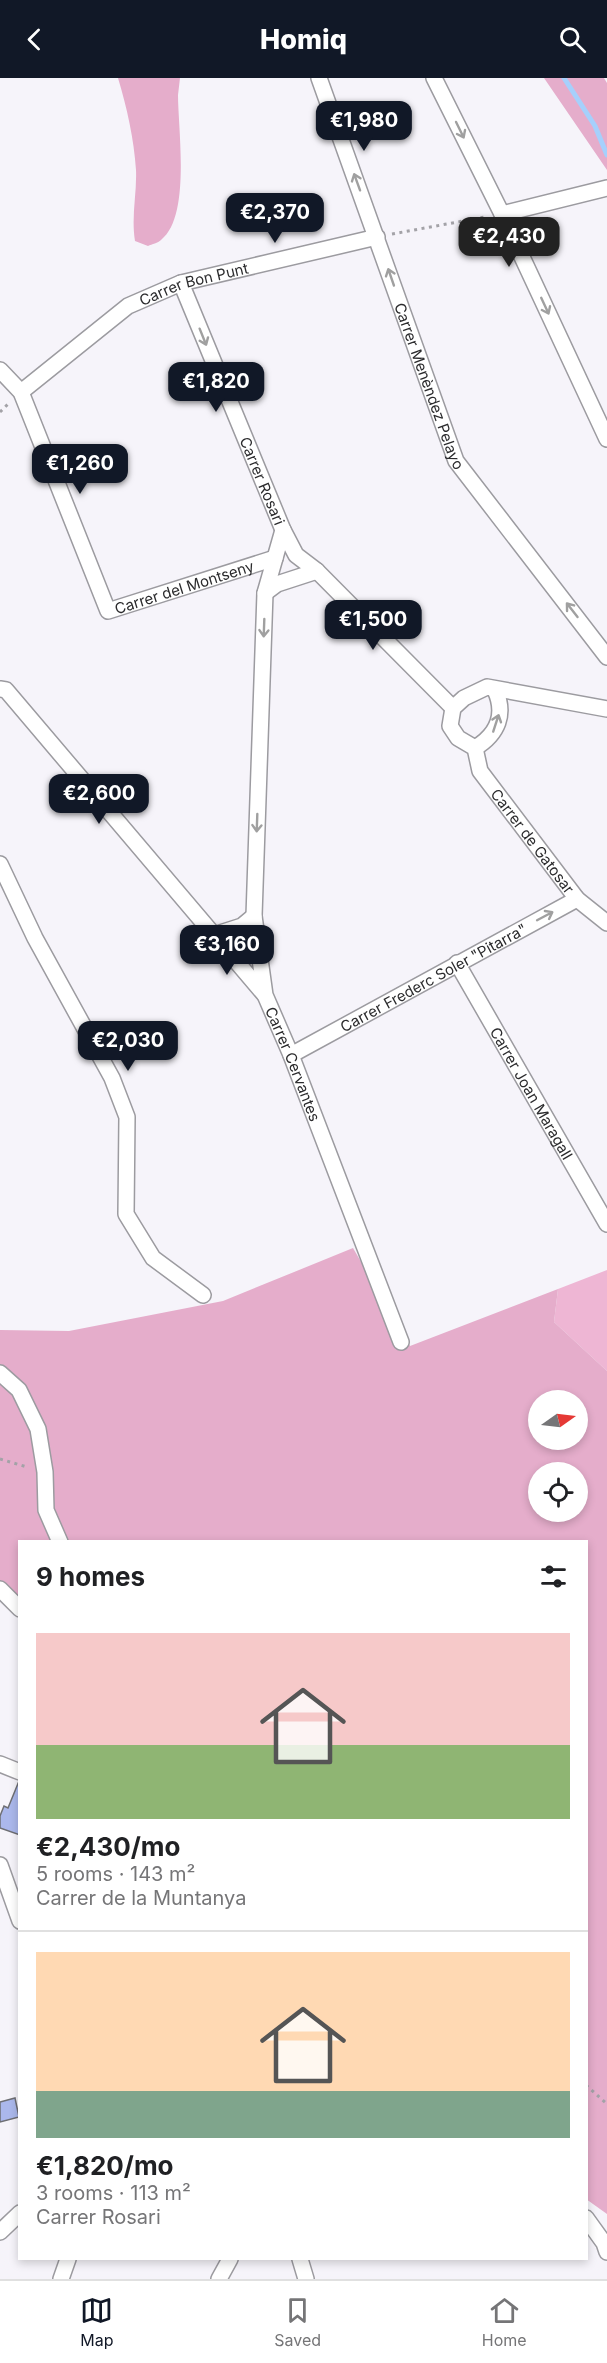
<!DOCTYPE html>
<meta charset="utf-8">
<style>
body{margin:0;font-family:Inter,sans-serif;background:#f6f6f6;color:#202124;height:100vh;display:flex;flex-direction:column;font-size:22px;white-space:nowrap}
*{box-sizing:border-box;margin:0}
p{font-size:20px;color:#757577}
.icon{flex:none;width:33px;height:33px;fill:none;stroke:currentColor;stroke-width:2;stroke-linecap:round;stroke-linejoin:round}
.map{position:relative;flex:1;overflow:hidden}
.details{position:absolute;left:18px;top:1462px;width:570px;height:720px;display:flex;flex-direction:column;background:#fff;border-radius:0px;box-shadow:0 3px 9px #0003}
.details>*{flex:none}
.needle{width:39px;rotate:76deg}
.fabs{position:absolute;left:528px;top:1312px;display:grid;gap:12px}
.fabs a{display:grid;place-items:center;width:60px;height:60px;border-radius:50%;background:#fff;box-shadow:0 3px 9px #0003;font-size:30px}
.price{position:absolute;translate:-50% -51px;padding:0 14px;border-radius:12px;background:#111827;color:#fff;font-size:20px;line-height:39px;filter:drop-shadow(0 2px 3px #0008)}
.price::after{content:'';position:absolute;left:50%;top:36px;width:18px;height:14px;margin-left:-9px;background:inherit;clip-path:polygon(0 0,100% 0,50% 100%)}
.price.active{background:#222;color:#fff}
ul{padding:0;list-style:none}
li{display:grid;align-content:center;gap:12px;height:318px;padding:0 18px}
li+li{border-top:2px solid #e0e0e0}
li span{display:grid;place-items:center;height:186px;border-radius:0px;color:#555}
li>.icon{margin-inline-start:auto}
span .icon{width:108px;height:108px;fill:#fffc;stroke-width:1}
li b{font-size:26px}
h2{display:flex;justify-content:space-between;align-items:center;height:72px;padding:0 18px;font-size:26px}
header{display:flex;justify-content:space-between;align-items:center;height:78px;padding:0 18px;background:#111827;color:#fff;font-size:27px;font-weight:800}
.tab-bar{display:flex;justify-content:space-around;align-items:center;height:84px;border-top:2px solid #e0e0e0;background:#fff;font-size:16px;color:#757577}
.tab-bar a{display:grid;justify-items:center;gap:3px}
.tab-bar .active{color:#111827}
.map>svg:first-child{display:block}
.green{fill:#eeb6d4}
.forest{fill:#e5adcb;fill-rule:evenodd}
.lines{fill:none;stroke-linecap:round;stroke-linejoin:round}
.stream{stroke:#a6d0fc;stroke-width:5}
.building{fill:#abb8ec;stroke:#6e6f74;stroke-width:1.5}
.street-casing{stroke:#9c9ba0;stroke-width:18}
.path{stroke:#a3a2a7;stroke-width:3;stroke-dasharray:3 4.5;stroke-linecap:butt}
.street{stroke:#fff;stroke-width:15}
.oneway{stroke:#a0a0a0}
.labels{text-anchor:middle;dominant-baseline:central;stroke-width:6;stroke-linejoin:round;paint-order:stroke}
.street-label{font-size:15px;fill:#2b2b2d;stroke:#fff}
</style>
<header><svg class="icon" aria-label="back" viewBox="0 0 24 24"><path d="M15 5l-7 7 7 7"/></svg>Homiq<svg class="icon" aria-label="search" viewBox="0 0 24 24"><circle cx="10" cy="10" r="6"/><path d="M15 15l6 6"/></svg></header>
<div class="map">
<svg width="607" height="2201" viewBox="0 0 607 2201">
<rect width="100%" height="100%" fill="#f6f4fa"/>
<path class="green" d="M607,1192V1293L554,1244L558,1211Z"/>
<path class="forest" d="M118,0H180L178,17C178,51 191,139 161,162C158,165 152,166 148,168L135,163C131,138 137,116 136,92C134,61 127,30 118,0Z
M544,0H604L607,5V92Z
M353,1170L410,1268L558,1211L554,1244L607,1293V2136L586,2121V1464H20L19,1525L0,1504V1252L69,1253L223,1223ZM538,1323H578V1362H538ZM538,1395H578V1434H538Z"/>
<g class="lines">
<path class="stream" d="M564,0L595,48L607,77"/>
</g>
<path class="building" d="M19,1703L20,1704V1757L0,1750V1738L4,1728L8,1730Z
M15,2020L19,2039L0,2044V2024Z"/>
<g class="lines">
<defs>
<g id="street">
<path id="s1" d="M319,0L456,383L607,579"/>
<path d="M434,0L502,136L607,361"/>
<path d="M502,136L607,110"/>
<path id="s2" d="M181,205L283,452L296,477L317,493L453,630"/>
<path id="s3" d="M0,292L21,314L108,533L275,480"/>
<path id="s4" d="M21,314L128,228L181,205L377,159"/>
<path id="s5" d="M283,452L265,515L254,838L265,917L291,977L401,1264"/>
<path d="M265,515L277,506L317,493"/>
<path d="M0,611L6,612L264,916"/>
<path id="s6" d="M607,631L487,609L464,620L453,630L450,648L458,660L475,670L480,693L577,821L607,845"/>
<path d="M475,670C498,656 506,636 495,612"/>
<path d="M0,786L35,860L112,1000L127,1039L126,1136L153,1180L203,1217"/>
<path d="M214,857L242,848L254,838"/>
<path id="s7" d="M457,885L607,1146"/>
<path id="s8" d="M291,977L577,821"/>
<path d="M0,1295L19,1312L38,1351L45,1394L46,1432L60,1464"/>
<path d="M0,1511L20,1531"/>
<path d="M0,1686L20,1694"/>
<path d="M0,1787L20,1843"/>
<path d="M586,2140L604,2165L607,2174"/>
<path d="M0,2154L20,2135"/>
<path d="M300,2181L306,2201"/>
<path d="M61,2201L68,2181"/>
<path d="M219,2201L230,2181"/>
</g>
</defs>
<use href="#street" class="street-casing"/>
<path class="path" d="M392,156L485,139
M0,334L9,325
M0,1381L27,1389
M586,2007L607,2026"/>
<use href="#street" class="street"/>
</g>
<defs><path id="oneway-shaft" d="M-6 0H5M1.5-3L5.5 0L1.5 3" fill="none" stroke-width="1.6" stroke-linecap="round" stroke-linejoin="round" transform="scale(1.5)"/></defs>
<g class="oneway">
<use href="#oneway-shaft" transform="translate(460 52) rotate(64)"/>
<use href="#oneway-shaft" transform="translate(357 104) rotate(-110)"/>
<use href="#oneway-shaft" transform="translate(391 199) rotate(-109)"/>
<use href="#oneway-shaft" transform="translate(545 228) rotate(65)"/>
<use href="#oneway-shaft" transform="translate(203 259) rotate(68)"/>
<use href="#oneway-shaft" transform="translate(572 532) rotate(-128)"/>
<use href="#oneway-shaft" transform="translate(264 550) rotate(92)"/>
<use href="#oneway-shaft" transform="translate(496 645) rotate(-72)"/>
<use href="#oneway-shaft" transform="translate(257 745) rotate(92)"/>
<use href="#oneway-shaft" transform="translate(545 838) rotate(-28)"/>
</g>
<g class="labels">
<g class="street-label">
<text stroke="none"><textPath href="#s4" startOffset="207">Carrer Bon Punt</textPath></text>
<text stroke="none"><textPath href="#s1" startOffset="327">Carrer Menèndez Pelayo</textPath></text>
<text stroke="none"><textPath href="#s2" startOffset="214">Carrer Rosari</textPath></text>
<text stroke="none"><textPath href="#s3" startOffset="346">Carrer del Montseny</textPath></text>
<text stroke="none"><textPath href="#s6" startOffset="326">Carrer de Gatosar</textPath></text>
<text stroke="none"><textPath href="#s8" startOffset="162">Carrer Frederc Soler "Pitarra"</textPath></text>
<text stroke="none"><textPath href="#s5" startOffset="543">Carrer Cervantes</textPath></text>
<text stroke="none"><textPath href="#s7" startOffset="150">Carrer Joan Maragall</textPath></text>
</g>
</g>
</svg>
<div class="fabs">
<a><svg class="needle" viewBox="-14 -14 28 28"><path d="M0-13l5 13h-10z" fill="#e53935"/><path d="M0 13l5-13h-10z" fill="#757577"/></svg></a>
<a><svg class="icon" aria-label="locate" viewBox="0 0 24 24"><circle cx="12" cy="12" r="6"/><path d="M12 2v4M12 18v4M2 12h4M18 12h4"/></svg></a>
</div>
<b class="price" style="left:364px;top:74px">€1,980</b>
<b class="price" style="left:275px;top:166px">€2,370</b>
<b class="price active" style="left:509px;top:190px">€2,430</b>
<b class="price" style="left:216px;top:335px">€1,820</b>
<b class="price" style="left:80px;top:417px">€1,260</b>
<b class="price" style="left:373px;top:573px">€1,500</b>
<b class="price" style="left:99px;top:747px">€2,600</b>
<b class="price" style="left:227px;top:898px">€3,160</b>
<b class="price" style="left:128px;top:994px">€2,030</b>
<section class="details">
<h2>9 homes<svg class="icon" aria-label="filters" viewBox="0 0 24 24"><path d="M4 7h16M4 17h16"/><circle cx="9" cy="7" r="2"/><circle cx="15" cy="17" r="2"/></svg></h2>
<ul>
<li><span style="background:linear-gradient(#f6c9c9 60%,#8fb573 0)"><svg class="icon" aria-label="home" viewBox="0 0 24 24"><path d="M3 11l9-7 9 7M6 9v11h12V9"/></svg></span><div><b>€2,430/mo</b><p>5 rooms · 143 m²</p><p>Carrer de la Muntanya</p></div></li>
<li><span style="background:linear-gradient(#ffd9b3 75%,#7fa58c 0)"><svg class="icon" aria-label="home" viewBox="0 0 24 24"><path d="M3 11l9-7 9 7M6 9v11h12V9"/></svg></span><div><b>€1,820/mo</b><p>3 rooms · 113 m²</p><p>Carrer Rosari</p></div></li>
</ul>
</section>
</div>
<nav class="tab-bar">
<a class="active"><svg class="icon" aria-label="map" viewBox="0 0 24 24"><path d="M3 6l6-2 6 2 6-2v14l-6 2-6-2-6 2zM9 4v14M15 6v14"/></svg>Map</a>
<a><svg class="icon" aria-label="saved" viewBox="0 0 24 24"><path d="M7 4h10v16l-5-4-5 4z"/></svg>Saved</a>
<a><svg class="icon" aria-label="home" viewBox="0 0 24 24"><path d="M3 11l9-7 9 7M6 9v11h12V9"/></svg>Home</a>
</nav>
